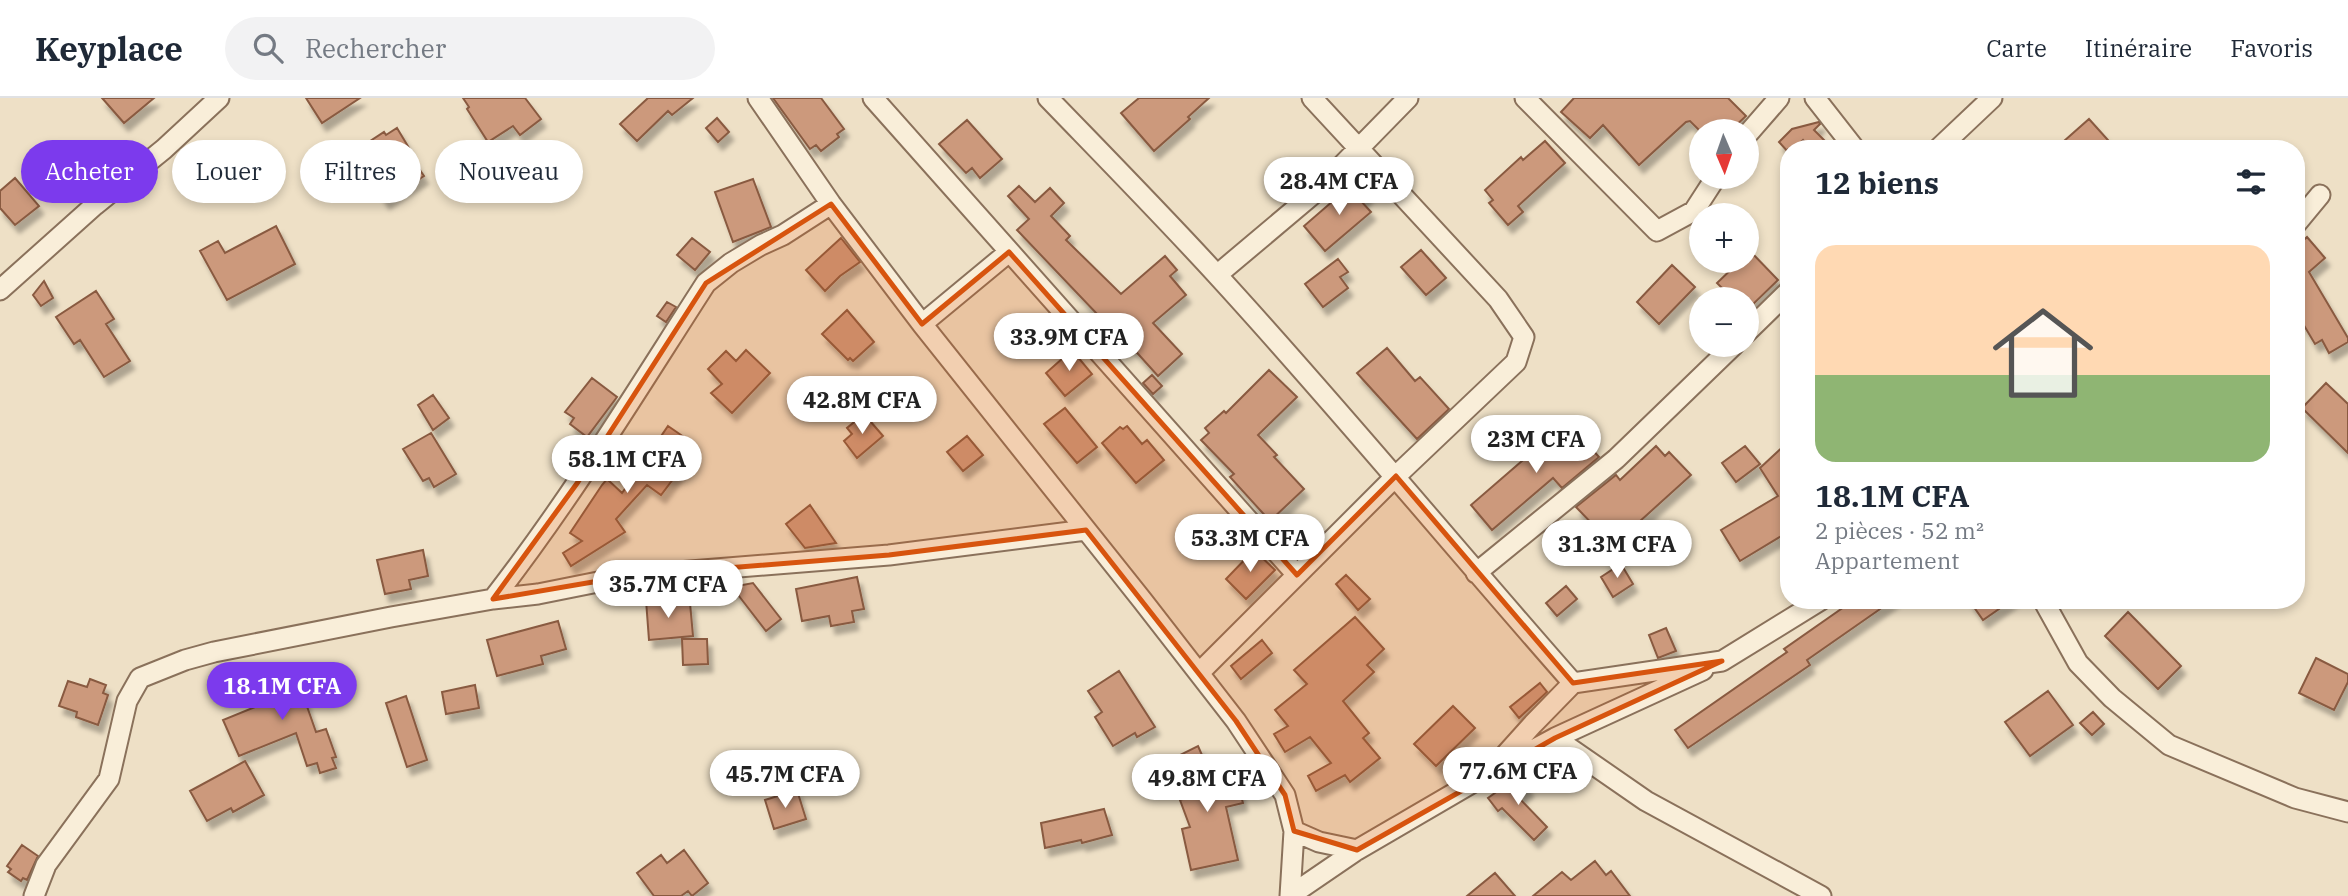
<!DOCTYPE html>
<html lang="fr">
<meta charset="utf-8">
<style>
body{margin:0;font-family:"IBM Plex Serif",serif;background:#f2f2f3;color:#1f2937;height:100vh;display:flex;flex-direction:column;font-size:26px;white-space:nowrap}
*{box-sizing:border-box;margin:0}
p{font-size:23px;color:#747a83}
.icon{flex:none;width:38px;height:38px;fill:none;stroke:currentColor;stroke-width:2;stroke-linecap:round;stroke-linejoin:round}
.map{position:relative;flex:1;overflow:hidden}
.details{position:absolute;left:1780px;top:42px;width:525px;height:469px;display:flex;flex-direction:column;background:#fff;border-radius:28px;box-shadow:0 4px 10px #0003}
.details>*{flex:none}
.hud{position:absolute;left:21px;top:42px;width:665px;height:63px;display:flex;gap:14px}
.needle{width:46px;rotate:178deg}
.fabs{position:absolute;left:1689px;top:21px;display:grid;gap:14px}
.fabs a{display:grid;place-items:center;width:70px;height:70px;border-radius:50%;background:#fff;box-shadow:0 4px 10px #0003;font-size:35px}
.price{position:absolute;translate:-50% -60px;padding:0 16px;border-radius:24px;background:#fff;color:#222;font-size:23px;line-height:46px;filter:drop-shadow(0 2px 4px #0008)}
.price::after{content:'';position:absolute;left:50%;top:42px;width:21px;height:16px;margin-left:-10px;background:inherit;clip-path:polygon(0 0,100% 0,50% 100%)}
.price.current{background:#7c3aed;color:#fff}
ul{padding:0;list-style:none}
li{display:grid;align-content:center;gap:14px;height:371px;padding:0 35px}
li+li{border-top:2px solid #e0e1e3}
li span{display:grid;place-items:center;height:217px;border-radius:21px;color:#555}
li>.icon{margin-inline-start:auto}
span .icon{width:126px;height:126px;fill:#fffc;stroke-width:1}
li b{font-size:30px}
h2{display:flex;justify-content:space-between;align-items:center;height:84px;padding:0 35px;font-size:30px}
.chip{padding:0 24px;border-radius:32px;background:#fff;box-shadow:0 4px 10px #0003;font-size:24px;line-height:63px}
.chip.current{background:#7c3aed;color:#fff}
header{display:flex;align-items:center;gap:42px;box-sizing:border-box;height:98px;padding:0 35px;background:#fff;border-bottom:2px solid #e0e1e3}
header strong{font-size:33px}
nav{display:flex;gap:38px;margin-inline-start:auto;font-size:24px}
.search{width:490px;height:63px;background:#f2f2f3;display:flex;align-items:center;gap:18px;box-sizing:border-box;padding:0 24px;border-radius:38px;color:#747a83;font-size:26px}
.map>svg:first-child{display:block}
.building{fill:#cc997c;stroke:#895a41;stroke-width:2;filter:url(#shadow)}
.lines{fill:none;stroke-linecap:round;stroke-linejoin:round}
.street-casing{stroke:#8a715b;stroke-width:23}
.street{stroke:#f9eed9;stroke-width:19}
.marked{fill:#d7540e;fill-opacity:0.2;stroke:#d7540e;stroke-width:5;stroke-linejoin:round}
</style>
<header>
<strong>Keyplace</strong>
<div class="search"><svg class="icon" aria-label="search" viewBox="0 0 24 24"><circle cx="10" cy="10" r="6"/><path d="M15 15l6 6"/></svg>Rechercher</div>
<nav><a>Carte</a><a>Itinéraire</a><a>Favoris</a></nav>
</header>
<div class="map">
<svg width="2348" height="798" viewBox="0 0 2348 798">
<defs>
<filter id="shadow"><feDropShadow dx="4.5" dy="8" stdDeviation="2" flood-color="#0004"/></filter>
</defs>
<rect width="100%" height="100%" fill="#eee0c6"/>
<path class="building" d="M102,0H154L124,25Z
M306,0H360L322,25Z
M463,0H525L541,21L520,37L513,28L488,44L467,11L469,9Z
M648,0H693L672,17L668,13L637,43L620,26Z
M773,0H821L844,31L837,36L839,39L821,53L816,47L810,51Z
M1139,0H1209L1188,19L1190,21L1154,53L1121,15Z
M1574,0H1728L1746,18L1730,33H1700L1690,23L1686,24L1639,67L1603,27L1590,40L1561,14Z
M717,20L729,34L718,44L706,30Z
M2089,21L2116,51H2055Z
M967,22L1002,61L980,80L972,70L966,75L939,46Z
M1819,24L1820,26L1814,32L1833,51H1811L1803,42L1794,51H1788V54L1779,44L1792,31Z
M397,30L409,50L406,52L424,78L385,103L372,82L366,85L354,66L363,60L358,51L384,34L386,37Z
M1545,43L1565,65L1518,108L1523,114L1508,127L1489,105L1493,102L1485,92L1521,59L1523,62Z
M15,80L39,108L15,127L0,110V93Z
M753,81L771,129L733,144L715,94Z
M1356,83L1368,97L1361,103L1371,114L1325,153L1304,128Z
M1019,88L1035,104L1050,90L1064,105L1051,118L1070,138L1066,142L1121,196L1165,158L1177,172L1170,178L1186,197L1153,225L1182,256L1158,278L1121,237L1119,239L1017,132L1029,121L1008,98Z
M276,128L295,166L227,202L200,153L218,143L225,155Z
M2307,139L2325,160L2309,174L2348,240V244L2329,255L2322,242L2315,246L2296,214V149Z
M692,140L710,154L695,172L677,157Z
M841,140L860,164L840,178L825,193L806,172Z
M1421,152L1446,180L1426,197L1401,169Z
M1750,153L1778,182L1746,213V201H1733L1717,185L1740,163H1746V157Z
M1338,161L1348,174L1340,179L1348,190L1323,209L1305,186Z
M1672,167L1695,189L1659,226L1637,204Z
M44,183L53,200L41,208L33,197Z
M96,193L114,221L106,226L130,263L104,279L80,242L74,246L56,219Z
M667,204L676,209L666,224L657,218Z
M847,212L874,244L853,263L850,260L848,262L822,236Z
M1387,250L1415,283L1420,279L1449,311L1417,341L1357,275Z
M746,252L770,275L732,315L711,295L722,286L708,271L726,253L736,263Z
M1072,252L1092,276L1065,298L1046,275Z
M1269,272L1297,299L1258,337L1277,357L1274,359L1304,391L1270,423L1230,379L1234,376L1201,342L1209,335L1205,330L1224,313L1226,315Z
M1152,277L1162,288L1153,296L1143,285Z
M592,280L617,299L587,339L570,326L574,320L565,314Z
M2326,285L2348,306V355L2302,310Z
M433,297L449,320L433,332L418,307Z
M1065,310L1097,349L1077,365L1044,326Z
M864,316L883,338L857,360L844,343L852,336L847,330Z
M1567,324L1599,359L1562,390L1553,380L1492,432L1471,407Z
M668,328L694,346L680,366L683,368L661,397L647,387L616,421L625,434L571,468L563,455L582,443L570,435L602,387L607,381L622,395L647,360L643,357L652,345L655,347Z
M1127,328L1142,346L1147,342L1164,362L1136,385L1102,345L1120,329L1123,331Z
M431,335L456,376L434,389L429,380L423,383L403,351Z
M967,338L983,357L963,373L947,354Z
M1788,344V434L1740,463L1721,432L1778,398L1760,370Z
M1656,348L1665,358L1669,354L1691,377L1618,443L1604,429L1599,433L1576,409L1616,377L1620,382Z
M1745,348L1760,366L1736,384L1722,365Z
M810,407L836,445L805,450L786,426Z
M423,452L428,478L409,482L411,491L385,496L377,462Z
M1254,452L1275,472L1246,501L1226,481Z
M1621,466L1633,486L1613,499L1601,479Z
M1346,477L1370,501L1358,512L1336,486Z
M857,479L864,511L852,513L854,524L831,528L829,518L802,523L796,491Z
M753,485L781,521L766,533L732,489Z
M1566,488L1577,501L1557,518L1546,505Z
M667,500V507L690,505L693,538L649,542L646,502Z
M1854,502H1893L1807,562L1810,567L1688,650L1675,632L1787,554L1784,551Z
M1969,502H2012L1983,522Z
M2128,514L2181,568L2158,591L2105,538Z
M1355,519L1384,551L1367,567L1374,574L1343,603L1369,635L1363,640L1380,660L1350,684L1345,677L1316,693L1308,678L1331,665L1310,639L1285,654L1274,636L1288,628L1275,612L1307,586L1294,572Z
M558,523L566,551L541,558L543,566L497,578L487,542Z
M1666,530L1676,553L1658,560L1649,537Z
M682,541H707L708,566L683,567Z
M1262,542L1272,555L1241,581L1231,568Z
M2316,560L2348,576V584L2334,612L2299,595Z
M297,570L307,596L303,597L316,634L326,631L336,659L332,660L336,670L320,675L317,665L307,668L296,635L239,658L223,622L270,603L263,582Z
M1119,573L1155,629L1137,639L1135,635L1113,648L1095,619L1102,614L1088,593Z
M90,581L106,587L103,595L108,597L98,627L76,619L77,614L59,608L68,583L87,589Z
M1540,585L1547,594L1519,620L1510,609Z
M475,587L479,610L446,616L442,594Z
M2048,593L2073,627L2030,658L2005,624Z
M406,598L427,662L407,669L386,605Z
M1453,608L1475,630L1436,668L1414,646Z
M2093,614L2104,626L2092,637L2080,625Z
M1198,648L1216,689L1236,679L1243,705L1226,709L1238,762L1191,772L1182,731L1190,729L1180,702L1201,694L1189,667L1160,673L1158,668Z
M245,663L264,697L233,714L231,710L207,723L190,693Z
M1520,677L1529,691L1518,699L1547,729L1534,742L1502,710L1498,713L1488,700Z
M797,692L806,721L774,731L765,702Z
M1104,711L1112,737L1082,745L1081,742L1045,750L1041,725Z
M22,747L38,758L27,782L23,780L21,783L8,774L11,771L7,768Z
M684,752L708,785L692,798L688,793L681,798H654L637,775L661,757L667,765Z
M1595,763L1606,777L1611,773L1630,798H1533L1562,774L1571,782Z
M1495,775L1515,798H1467Z"/>
<g class="lines">
<defs>
<path id="street" d="M758,0L831,106L922,226L1142,502L1236,623L1285,697L1294,733L1290,798
M873,0L1297,477
M1048,0C1105,59 1162,117 1217,177C1339,310 1454,450 1573,585
M1525,0L1657,133L1694,113L1716,79
M1815,0L1855,51
M1746,38L1779,0
M1938,51L1992,0
M2296,126L2320,97
M1217,177L1318,92L1408,0
M0,192L95,107L164,51L219,0
M922,226L1009,154
M1746,235L1788,194
M1476,475L1616,361L1734,247
M493,501C571,401 637,292 706,185L731,165L761,147L783,137L831,106
M2043,502L2078,565L2112,600L2169,647L2295,700L2348,714
M1199,575L1396,378L1516,264L1524,239L1498,201L1312,0
M1555,640L1646,703L1821,798
M1503,668L1555,640L1703,572
M1294,733L1319,744L1357,752
M1291,797L1357,752L1489,675L1533,626L1573,585L1722,563L1821,502
M34,798L46,767L109,681L127,603L140,580L185,562L214,554L391,519L493,501L538,496L628,478L889,457L1086,432"/>
</defs>
<use href="#street" class="street-casing"/>
<use href="#street" class="street"/>
</g>
<path class="marked" d="M831,106L922,226L1009,154L1297,477L1396,378L1573,585L1722,563L1555,640L1357,752L1294,733L1285,697L1236,623L1086,432L889,457L628,478L493,501L578,384L706,185Z"/>
</svg>
<div class="fabs">
<a><svg class="needle" viewBox="-14 -14 28 28"><path d="M0-13l5 13h-10z" fill="#e53935"/><path d="M0 13l5-13h-10z" fill="#747a83"/></svg></a>
<a>+</a>
<a>−</a>
</div>
<b class="price" style="left:1339px;top:119px">28.4M CFA</b>
<b class="price" style="left:1069px;top:275px">33.9M CFA</b>
<b class="price" style="left:862px;top:338px">42.8M CFA</b>
<b class="price" style="left:1536px;top:377px">23M CFA</b>
<b class="price" style="left:627px;top:397px">58.1M CFA</b>
<b class="price" style="left:1250px;top:476px">53.3M CFA</b>
<b class="price" style="left:1617px;top:482px">31.3M CFA</b>
<b class="price" style="left:668px;top:522px">35.7M CFA</b>
<b class="price current" style="left:282px;top:624px">18.1M CFA</b>
<b class="price" style="left:1518px;top:709px">77.6M CFA</b>
<b class="price" style="left:785px;top:712px">45.7M CFA</b>
<b class="price" style="left:1207px;top:716px">49.8M CFA</b>
<div class="hud">
<a class="chip current">Acheter</a>
<a class="chip">Louer</a>
<a class="chip">Filtres</a>
<a class="chip">Nouveau</a>
</div>
<section class="details">
<h2>12 biens<svg class="icon" aria-label="filters" viewBox="0 0 24 24"><path d="M4 7h16M4 17h16"/><circle cx="9" cy="7" r="2"/><circle cx="15" cy="17" r="2"/></svg></h2>
<ul>
<li><span style="background:linear-gradient(#ffd9b3 60%,#8fb573 0)"><svg class="icon" aria-label="home" viewBox="0 0 24 24"><path d="M3 11l9-7 9 7M6 9v11h12V9"/></svg></span><div><b>18.1M CFA</b><p>2 pièces · 52 m²</p><p>Appartement</p></div></li>
</ul>
</section>
</div>
